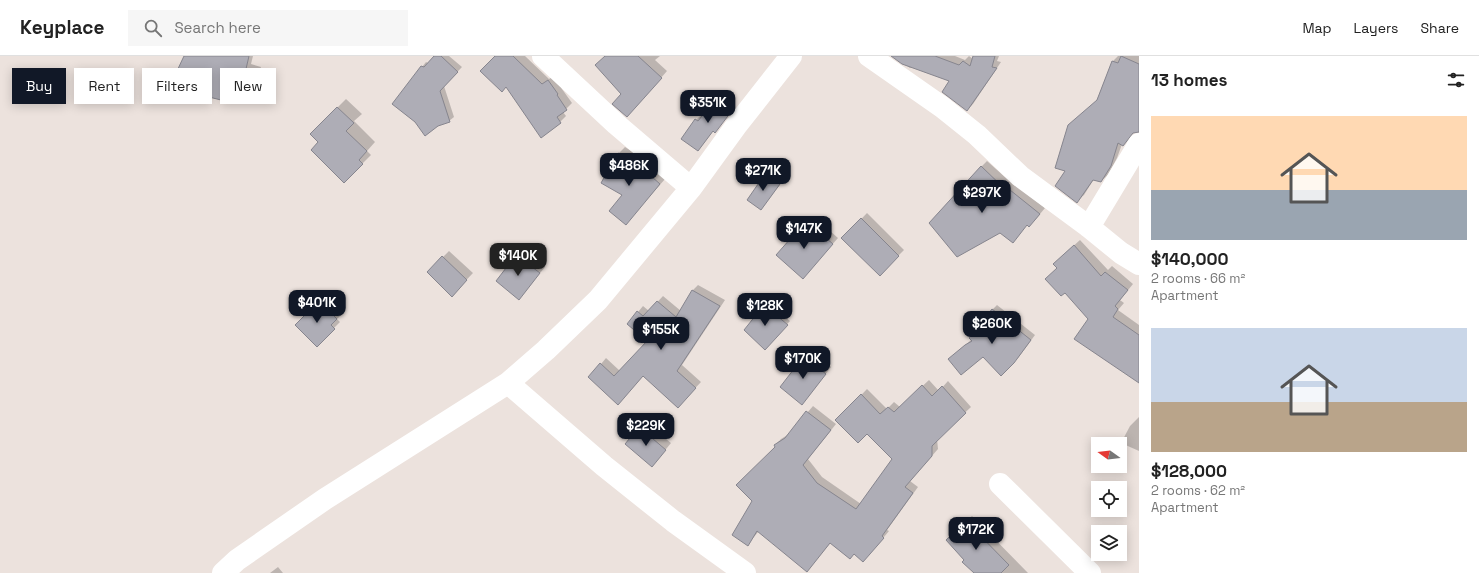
<!DOCTYPE html>
<meta charset="utf-8">
<style>
body{margin:0;font-family:"Space Grotesk",sans-serif;background:#f6f6f6;color:#222;height:100vh;display:flex;flex-direction:column;font-size:15px;white-space:nowrap}
*{box-sizing:border-box;margin:0}
p{font-size:13px;color:#767676}
.icon{flex:none;width:22px;height:22px;fill:none;stroke:currentColor;stroke-width:2;stroke-linecap:round;stroke-linejoin:round}
.map{position:relative;flex:1;overflow:hidden}
.panel{display:flex;flex-direction:column;background:#fff;width:340px}
.panel>*{flex:none}
.guide{position:absolute;left:12px;top:12px;width:380px;height:36px;display:flex;gap:8px}
.needle{width:26px;rotate:285deg}
.controls{position:absolute;left:1091px;top:381px;display:grid;gap:8px}
.controls a{display:grid;place-items:center;width:36px;height:36px;border-radius:0px;background:#fff;box-shadow:0 2px 10px #0003;font-size:20px}
.price{position:absolute;translate:-50% -34px;padding:0 9px;border-radius:8px;background:#111827;color:#fff;font-size:13px;line-height:26px;filter:drop-shadow(0 1px 2px #0008)}
.price::after{content:'';position:absolute;left:50%;top:24px;width:12px;height:9px;margin-left:-6px;background:inherit;clip-path:polygon(0 0,100% 0,50% 100%)}
.price.active{background:#222;color:#fff}
ul{padding:0;list-style:none}
li{display:grid;align-content:center;gap:8px;height:212px;padding:0 12px}
li span{display:grid;place-items:center;height:124px;border-radius:0px;color:#555}
li>.icon{margin-inline-start:auto}
span .icon{width:72px;height:72px;fill:#fffc;stroke-width:1}
li b{font-size:17px}
h2{display:flex;justify-content:space-between;align-items:center;height:48px;padding:0 12px;font-size:17px}
.chip{padding:0 14px;border-radius:0px;background:#fff;box-shadow:0 2px 10px #0003;font-size:14px;line-height:36px}
.chip.active{background:#111827;color:#fff}
header{display:flex;align-items:center;gap:24px;box-sizing:border-box;height:56px;padding:0 20px;background:#fff;border-bottom:1px solid #e0e0e0}
header strong{font-size:19px}
nav{display:flex;gap:22px;margin-inline-start:auto;font-size:14px}
.search{width:280px;height:36px;background:#f6f6f6;display:flex;align-items:center;gap:10px;box-sizing:border-box;padding:0 14px;border-radius:0px;color:#767676;font-size:15px}
main{display:flex;flex:1;min-height:0}
.map>svg:first-child{display:block}
.shadow{fill:#0003}
.building{fill:#aeadb6;stroke:#86858e}
.lines{fill:none;stroke-linecap:round;stroke-linejoin:round}
.minor{stroke:#fff;stroke-width:22}
</style>
<header>
<strong>Keyplace</strong>
<div class="search"><svg class="icon" aria-label="search" viewBox="0 0 24 24"><circle cx="10" cy="10" r="6"/><path d="M15 15l6 6"/></svg>Search here</div>
<nav><a>Map</a><a>Layers</a><a>Share</a></nav>
</header>
<main>
<div class="map">
<svg width="1139" height="517" viewBox="0 0 1139 517">
<rect width="100%" height="100%" fill="#ece2dd"/>
<path class="shadow" d="M185,0H253L251,8L261,11L256,28L251,34L243,32L242,35L237,41L230,39L225,43L187,34L183,38Z
M435,0H449L462,11L444,30L454,61L449,65L422,11L426,6L428,7Z
M496,0H525L549,23L555,19L562,33L572,47L563,56L566,60L560,66Z
M606,0H660L655,4L667,15L633,54L623,38Z
M893,0H955L965,4L969,0L973,3L974,0H999L997,5L1001,6L973,48L967,54L950,25L912,11L910,12Z
M1118,0H1139V75L1134,76L1123,89L1122,88L1117,102L1108,119L1101,125L1094,123L1084,139L1077,145L1067,115L1113,5Z
M346,43L362,58L354,65L375,86L367,95L371,99L344,126L319,86L311,78Z
M701,59L721,65L698,94L696,64Z
M625,91L641,101L666,122L631,161L624,139L602,126L619,97Z
M987,105L1015,130L1016,129L1045,152L1035,164L981,111Z
M772,112L785,122L761,153L748,143L766,118Z
M867,157L904,194L880,218L843,182Z
M813,160L838,182L809,215L778,199Z
M1080,184L1108,214L1112,210L1133,228L1120,244L1124,247L1118,254L1139,269V324L1090,263L1058,212L1060,202Z
M522,193L545,211L519,243L516,199Z
M449,195L473,217L452,239L428,216Z
M698,229L725,244L682,309L701,326L683,345L644,319L623,342L601,308L606,302L620,315L648,285L628,268L643,250L649,255L663,240L681,255L693,234Z
M325,239L343,257L337,263L340,266L317,289L297,269Z
M768,247L790,265L765,292V250Z
M997,249L1035,279L1018,302L954,299L972,283L992,254Z
M811,295L831,311L808,341L805,301Z
M929,324L939,335L948,325L971,351L937,383L938,393L910,425L918,431L887,474L889,475L869,499L854,497L831,486L807,515L759,475L748,488L753,445L776,391L775,389L781,383L789,378L813,350L836,368L808,403L822,421L861,448L893,403L867,376L837,364L867,333L887,353L894,346L900,351Z
M1139,361V395L1121,387L1130,370Z
M645,366L671,387L658,403L639,372Z
M972,460L1028,517H975L965,504L953,478Z
M278,511L283,517H270Z"/>
<path class="building" d="M184,0H249L246,13L256,16L251,35L240,32L237,42L227,39L225,45L185,35L183,39L169,32Z
M434,0H441L458,16L440,35L450,66L438,70L425,80L415,66L392,48L421,10L424,11Z
M495,0H513L542,28L548,24L558,38L557,39L567,54L557,61L561,67L541,82L506,31L502,36L480,15Z
M605,0H638L662,22L627,61L612,48L621,38L595,9Z
M891,0H935L959,9L963,5L970,10L973,0H995L992,11L997,12L967,55L942,36L949,25L902,8Z
M1121,0L1139,8V76L1133,77L1123,90L1118,87L1111,110L1101,126L1093,124L1077,147L1055,130L1065,115L1055,112L1068,69L1097,44L1112,5L1118,7Z
M718,40L734,52L715,77L713,75L698,95L681,83L695,63L698,65Z
M337,51L354,67L346,75L367,95L359,104L363,108L344,127L311,94L318,86L310,78Z
M618,97L635,106L660,128L626,169L609,155L622,139L601,127Z
M981,110L1008,136L1010,134L1040,158L1029,171L1027,169L1013,187L1000,177L957,201L929,167Z
M765,118L780,128L761,154L747,144Z
M861,162L899,200L880,220L841,182Z
M806,165L833,188L803,223L776,199Z
M1074,189L1101,220L1105,216L1128,234L1115,250L1118,253L1113,261L1139,279V327L1074,283L1088,263L1065,237L1061,240L1045,223L1057,212L1053,208Z
M516,199L540,217L519,244L496,225Z
M442,200L467,224L452,241L427,216Z
M692,234L720,250L677,315L696,332L678,352L643,320L618,349L588,321L600,307L614,320L647,285L627,268L637,255L643,260L657,245L676,261Z
M319,245L337,263L331,269L335,273L317,291L295,269Z
M764,249L788,269L765,294L744,274Z
M992,253L1031,284L1014,307L1001,320L983,301L961,319L948,303L965,289L972,285L969,282Z
M804,300L826,318L802,349L780,331Z
M922,329L932,340L942,330L966,357L932,390V400L905,431L913,437L882,480L884,482L863,506L854,498L850,503L830,487L807,516L757,475L748,490L732,479L752,445L736,429L775,391L774,389L785,382L806,355L831,374L803,409L817,427L856,453L892,403L867,378L858,387L835,364L861,338L880,358L888,351L894,356Z
M639,371L666,394L652,411L625,388Z
M966,465L1009,509L1001,517H974L962,506L964,504L946,484Z"/>
<g class="lines">
<path class="minor" d="M543,0L616,68L691,132
M869,0L942,51L977,79L1020,120L1089,171L1121,197L1139,208
M1089,171L1139,88
M508,327L604,410L673,465L745,517
M1000,428L1090,517
M223,517L237,504L325,443L508,327L546,294L598,244L691,132L736,70L791,0"/>
</g>
</svg>
<div class="controls">
<a><svg class="needle" viewBox="-14 -14 28 28"><path d="M0-13l5 13h-10z" fill="#e53935"/><path d="M0 13l5-13h-10z" fill="#767676"/></svg></a>
<a><svg class="icon" aria-label="locate" viewBox="0 0 24 24"><circle cx="12" cy="12" r="6"/><path d="M12 2v4M12 18v4M2 12h4M18 12h4"/></svg></a>
<a><svg class="icon" aria-label="layers" viewBox="0 0 24 24"><path d="M12 4l9 5-9 5-9-5zM3 14l9 5 9-5"/></svg></a>
</div>
<b class="price" style="left:708px;top:68px">$351K</b>
<b class="price" style="left:629px;top:131px">$486K</b>
<b class="price" style="left:763px;top:136px">$271K</b>
<b class="price" style="left:982px;top:158px">$297K</b>
<b class="price" style="left:804px;top:194px">$147K</b>
<b class="price active" style="left:518px;top:221px">$140K</b>
<b class="price" style="left:317px;top:268px">$401K</b>
<b class="price" style="left:765px;top:271px">$128K</b>
<b class="price" style="left:992px;top:289px">$260K</b>
<b class="price" style="left:661px;top:295px">$155K</b>
<b class="price" style="left:803px;top:324px">$170K</b>
<b class="price" style="left:646px;top:391px">$229K</b>
<b class="price" style="left:976px;top:495px">$172K</b>
<div class="guide">
<a class="chip active">Buy</a>
<a class="chip">Rent</a>
<a class="chip">Filters</a>
<a class="chip">New</a>
</div>
</div>
<section class="panel">
<h2>13 homes<svg class="icon" aria-label="filters" viewBox="0 0 24 24"><path d="M4 7h16M4 17h16"/><circle cx="9" cy="7" r="2"/><circle cx="15" cy="17" r="2"/></svg></h2>
<ul>
<li><span style="background:linear-gradient(#ffd9b3 60%,#9aa5b1 0)"><svg class="icon" aria-label="home" viewBox="0 0 24 24"><path d="M3 11l9-7 9 7M6 9v11h12V9"/></svg></span><div><b>$140,000</b><p>2 rooms · 66 m²</p><p>Apartment</p></div></li>
<li><span style="background:linear-gradient(#c9d6e8 60%,#b9a48a 0)"><svg class="icon" aria-label="home" viewBox="0 0 24 24"><path d="M3 11l9-7 9 7M6 9v11h12V9"/></svg></span><div><b>$128,000</b><p>2 rooms · 62 m²</p><p>Apartment</p></div></li>
</ul>
</section>
</main>
